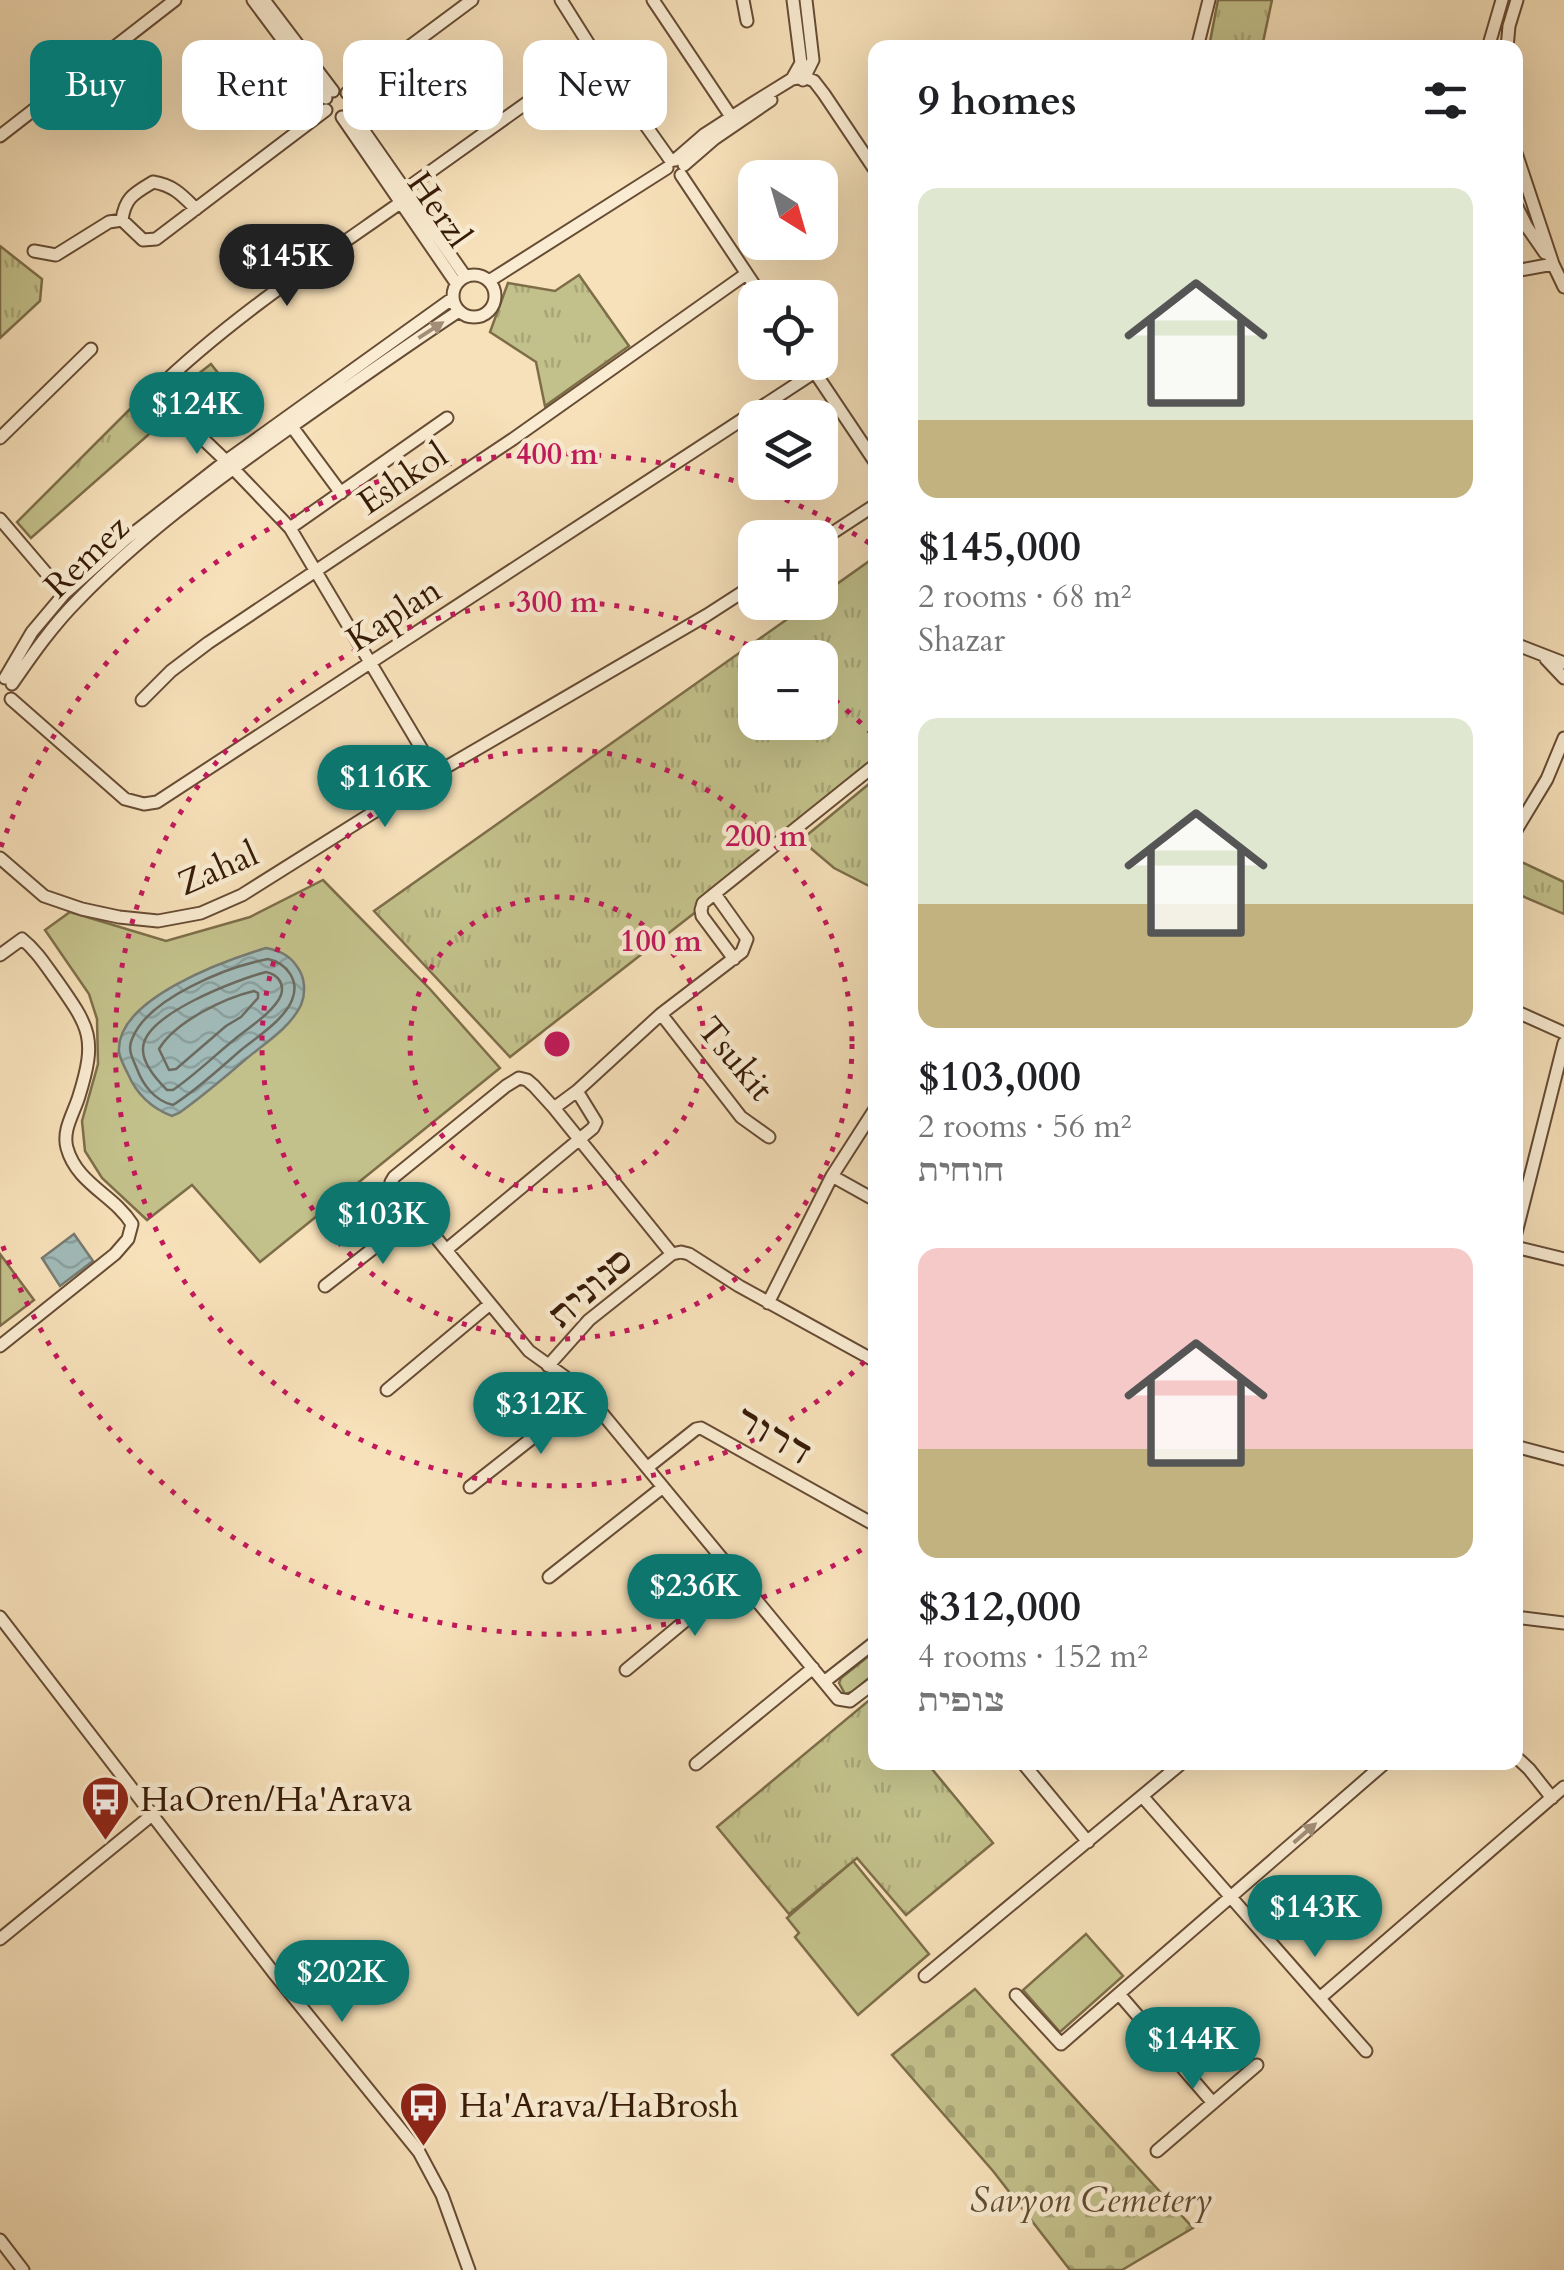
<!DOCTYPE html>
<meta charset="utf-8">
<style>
body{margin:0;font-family:Cardo,"Frank Ruhl Libre",serif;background:#f6f6f6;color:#202124;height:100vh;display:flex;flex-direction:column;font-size:38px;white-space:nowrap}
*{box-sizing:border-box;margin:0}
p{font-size:32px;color:#757577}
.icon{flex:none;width:55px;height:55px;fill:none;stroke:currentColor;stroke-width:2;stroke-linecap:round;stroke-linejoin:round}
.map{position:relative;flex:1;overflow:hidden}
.panel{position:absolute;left:868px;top:40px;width:655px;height:1730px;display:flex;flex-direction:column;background:#fff;border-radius:20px;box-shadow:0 10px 40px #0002}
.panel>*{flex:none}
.top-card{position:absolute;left:30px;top:40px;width:688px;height:90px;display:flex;gap:20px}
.needle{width:65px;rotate:143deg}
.fabs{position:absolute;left:738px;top:160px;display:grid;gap:20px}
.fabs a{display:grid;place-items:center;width:100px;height:100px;border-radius:20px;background:#fff;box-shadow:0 10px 40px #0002;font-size:50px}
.price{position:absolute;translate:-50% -85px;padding:0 22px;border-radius:35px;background:#0f766e;color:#fff;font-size:32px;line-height:65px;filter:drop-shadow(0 2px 5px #0008)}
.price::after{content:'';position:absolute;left:50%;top:60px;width:30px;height:22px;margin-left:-15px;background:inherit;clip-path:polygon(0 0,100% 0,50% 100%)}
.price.selected{background:#222;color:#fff}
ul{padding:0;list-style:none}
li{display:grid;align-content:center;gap:20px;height:530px;padding:0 50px}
li span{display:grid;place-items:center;height:310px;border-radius:20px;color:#555}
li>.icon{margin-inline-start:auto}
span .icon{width:180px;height:180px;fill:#fffc;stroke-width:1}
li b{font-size:42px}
h2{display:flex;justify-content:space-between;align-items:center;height:120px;padding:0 50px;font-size:42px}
.tag{padding:0 35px;border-radius:20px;background:#fff;box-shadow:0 10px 40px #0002;font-size:35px;line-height:90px}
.tag.selected{background:#0f766e;color:#fff}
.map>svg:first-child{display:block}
.grass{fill:#c3c18b;stroke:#7d6e49;stroke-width:2.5}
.cemetery{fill:url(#cemetery-stones);stroke:#7d6e49;stroke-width:2.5}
.park{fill:url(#park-tufts);stroke:#7d6e49;stroke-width:2.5;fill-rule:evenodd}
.water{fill:url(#water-waves);stroke:#777b72;stroke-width:2.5}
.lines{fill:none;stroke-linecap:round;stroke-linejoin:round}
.shore{stroke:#6c6b60;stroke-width:2.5}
.minor-casing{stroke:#674c34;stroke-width:15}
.minor{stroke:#faecd2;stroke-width:11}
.oneway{fill:#a28e77}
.ring{fill:none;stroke:#c2185b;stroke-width:5;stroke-dasharray:5 10}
.labels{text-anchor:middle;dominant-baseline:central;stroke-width:9;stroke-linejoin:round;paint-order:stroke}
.street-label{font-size:35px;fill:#371b07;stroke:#faecd2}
.poi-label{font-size:35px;fill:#371b07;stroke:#faecd2;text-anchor:start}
.park-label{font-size:35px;font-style:italic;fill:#614d2f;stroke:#faecd2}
.centre{fill:#c2185b;stroke:#faecd2;stroke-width:5}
.ring-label{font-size:30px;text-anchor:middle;font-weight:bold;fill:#c2185b;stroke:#faecd2;stroke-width:9;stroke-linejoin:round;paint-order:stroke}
</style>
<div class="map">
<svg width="1564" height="2270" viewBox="0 0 1564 2270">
<defs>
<pattern id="cemetery-stones" width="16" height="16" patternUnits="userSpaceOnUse" patternTransform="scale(2.5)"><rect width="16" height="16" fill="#c3c18b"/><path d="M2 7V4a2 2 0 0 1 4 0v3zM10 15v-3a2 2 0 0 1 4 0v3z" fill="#a8a576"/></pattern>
<pattern id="park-tufts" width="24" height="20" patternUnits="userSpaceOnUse" patternTransform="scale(2.5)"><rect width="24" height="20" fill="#c3c18b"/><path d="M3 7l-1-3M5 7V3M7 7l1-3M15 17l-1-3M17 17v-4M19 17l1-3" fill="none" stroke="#a8a576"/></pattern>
<pattern id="water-waves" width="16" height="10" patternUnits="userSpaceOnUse" patternTransform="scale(2.5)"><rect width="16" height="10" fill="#a1bbb9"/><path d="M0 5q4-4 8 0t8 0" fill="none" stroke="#8ba09e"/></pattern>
</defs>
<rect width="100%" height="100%" fill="#f7e1ba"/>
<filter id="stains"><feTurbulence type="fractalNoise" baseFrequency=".002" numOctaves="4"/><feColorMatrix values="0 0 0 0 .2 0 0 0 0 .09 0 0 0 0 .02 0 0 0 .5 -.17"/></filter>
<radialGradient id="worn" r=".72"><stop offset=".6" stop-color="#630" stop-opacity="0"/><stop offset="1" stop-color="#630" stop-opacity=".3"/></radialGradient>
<path class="grass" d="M323,880L429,988L500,1068L260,1262L192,1185L147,1220L102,1178L85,1151L82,1121L98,1064L97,1019L89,994L45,930L70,912L166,941L250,917Z
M0,1254L34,1300L0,1326Z
M853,1861L929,1954L858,2015L795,1937L799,1933L787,1918Z
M1086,1934L1123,1976L1060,2032L1023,1990Z"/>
<path class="cemetery" d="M975,1989L1193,2228L1122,2270H1070L993,2171L892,2055Z"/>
<path class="park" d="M1218,0H1272L1262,47H1209Z
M0,246L42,279L40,301L0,338Z
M579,275L629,346L545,406L536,362L490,332L508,283L555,291Z
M211,364L236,396L201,423L176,391Z
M140,399L164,421L31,538L17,522Z
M875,557V772L510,1057L374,911L810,603L820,602V596ZM755,658H820V722H755Z
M875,779V889L834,868L801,840Z
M1515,859L1564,882V914L1515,893Z
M875,1651V1673L852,1692L845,1694L839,1683L841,1678Z
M873,1697L875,1700V1762L927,1763L993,1843L906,1915L857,1858L789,1914L717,1827Z"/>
<path class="water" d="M266,948C280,951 290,955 298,968C305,978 306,993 301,1005C290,1028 265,1043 246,1059C224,1078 203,1096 179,1113L172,1116C151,1108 137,1095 128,1074C125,1068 120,1059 119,1052C115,999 226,960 266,948Z
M74,1234L93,1261L60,1286L42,1258Z"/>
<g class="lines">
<path class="shore" d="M268,959C287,963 300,981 292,1000C284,1020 257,1037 241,1050C219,1069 198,1089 173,1105C155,1101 143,1085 137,1069C133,1059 127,1050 132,1039C148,998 227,967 268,959Z
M266,972C276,974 285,982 281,995C275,1011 247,1029 235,1039C214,1056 195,1075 173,1090H167C157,1080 143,1064 143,1050C141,1015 239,979 266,972Z
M254,991L258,993V998L241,1017L226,1026L176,1069L169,1070L159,1049C175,1022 224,998 254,991Z"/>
<defs>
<path id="minor" d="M253,0L326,98
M264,0L333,91
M561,0L595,54L671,161
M653,0L734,121
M743,0L747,21
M1197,48L1209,0
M1488,48L1502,0
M1507,48L1509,26L1517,0
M792,79L801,63L793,0
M803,80L813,60L806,0
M347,93L472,0
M350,111L465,276
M342,117L456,283
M0,136L175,0
M1515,150L1553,264L1564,287
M675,160L705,134L753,103L792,79L804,77L814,81L824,94L875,170
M684,165L714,139L771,100
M681,175L763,298
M406,189L595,54
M400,203C316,262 228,320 154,392L226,461L290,528L436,773
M1515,203L1527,227L1545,253
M122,220C125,197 135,193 153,182C173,185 182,195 196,209
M34,251L56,255L109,222L122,220L143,240L156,239L326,110
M1515,271L1553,264
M453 296a21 21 0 1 1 42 0a21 21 0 1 1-42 0Z
M489,281L667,168
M808,362L875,462
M287,420L341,493
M0,438L91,349
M0,519L64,594
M290,528L447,418
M820,541L875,505
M1515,644L1564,663
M1546,659L1564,678
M5,678L32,632L64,594L126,539L226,461L453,298
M12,684C32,655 53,625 78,600C139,537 212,483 284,432C342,391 400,350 459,311
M11,699L125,799L144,804L157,802L815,372
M142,700L171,671L208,643L513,439L746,274
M1515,832L1547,779L1564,738
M0,858L44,896L82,909L119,917L158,921L201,913L242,895L436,773L707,615L755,584
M0,955L22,939C37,951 46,966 57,981C90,1028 97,1038 79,1096C74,1113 62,1130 67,1148C77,1184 114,1195 132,1224L128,1239L115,1254L0,1346
M734,959L702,916L701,910L703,903L875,765
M1515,1011L1564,1033
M661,1014L741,1117L769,1137
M577,1091L596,1122L593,1128L446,1250L529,1351L579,1387L587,1395L838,1699L850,1701L875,1682
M554,1108L577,1091L661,1014L742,952L747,939L715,894
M832,1176L875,1200
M1515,1237L1564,1043
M1515,1247L1564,1259
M446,1250L391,1182L394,1177L506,1086L519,1078L527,1080L534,1086L554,1108L672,1254L681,1252L689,1254L739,1286L875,1361
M325,1286L416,1215
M768,1303L832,1176L875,1109
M548,1366L589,1320L672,1254
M387,1390L490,1304
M1515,1446L1564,1459
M648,1467L696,1429L701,1428L875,1525
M470,1487L587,1395
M549,1577L663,1487
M0,1617L273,1972L419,2152L442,2195L469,2270
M1515,1617L1564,1623
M626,1670L738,1577
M824,1682L875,1642
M1515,1756L1529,1769L1552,1798
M1022,1762L1088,1842
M696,1764L813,1668
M1142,1796L1366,2051
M0,1939L152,1815
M925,1976L1183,1762
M1119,1994L1213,2103
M1016,1995L1061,2044L1386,1762
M1321,1997L1564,1787
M1157,2151L1257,2065
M0,2240L23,2270"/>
</defs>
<use href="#minor" class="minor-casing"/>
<use href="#minor" class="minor"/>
</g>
<defs><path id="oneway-solid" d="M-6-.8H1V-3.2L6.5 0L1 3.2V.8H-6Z" transform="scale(2.5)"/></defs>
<g class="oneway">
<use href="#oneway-solid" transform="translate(431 330) rotate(-33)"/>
<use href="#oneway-solid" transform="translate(1305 1833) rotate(-41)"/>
</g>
<g class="ring">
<circle cx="557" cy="1044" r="147"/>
<circle cx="557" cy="1044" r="295"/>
<path d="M875 1351A442 442 0 1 1 771 657M823 691A442 442 0 0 1 875 737"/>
<path d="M874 1542A590 590 0 0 1 1 1241M1 847A590 590 0 0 1 874 546"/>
</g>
<defs>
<symbol id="bus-pin" viewBox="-11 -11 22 30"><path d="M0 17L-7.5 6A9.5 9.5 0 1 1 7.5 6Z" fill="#8f2418" stroke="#faecd2"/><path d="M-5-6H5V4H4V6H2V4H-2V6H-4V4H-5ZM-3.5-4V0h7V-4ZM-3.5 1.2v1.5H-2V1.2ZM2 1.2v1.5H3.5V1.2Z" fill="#fff"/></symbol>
</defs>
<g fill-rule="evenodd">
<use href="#bus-pin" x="78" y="1772" width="55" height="75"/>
<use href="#bus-pin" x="396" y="2078" width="55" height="75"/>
</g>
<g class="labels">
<g class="street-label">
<text transform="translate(439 210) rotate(55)">Herzl</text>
<text transform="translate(403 479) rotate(-34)">Eshkol</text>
<text transform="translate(87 557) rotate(-44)">Remez</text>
<text transform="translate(394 615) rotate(-33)">Kaplan</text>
<text transform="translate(218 869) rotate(-24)">Zahal</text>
<text transform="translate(735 1059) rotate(50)">Tsukit</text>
<text transform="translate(591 1288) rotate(-42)">סנונית</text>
<text transform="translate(773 1436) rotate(30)">דרור</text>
</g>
<g class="poi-label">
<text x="140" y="1800">HaOren/Ha'Arava</text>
<text x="459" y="2106">Ha'Arava/HaBrosh</text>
</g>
<g class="park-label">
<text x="1091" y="2201">Savyon Cemetery</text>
</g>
</g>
<circle cx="557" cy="1044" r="15" class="centre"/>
<g class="ring-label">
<text x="557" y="464">400 m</text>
<text x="557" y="612">300 m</text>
<text x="766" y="846">200 m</text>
<text x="661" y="951">100 m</text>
</g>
<rect width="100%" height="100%" filter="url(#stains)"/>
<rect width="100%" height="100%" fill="url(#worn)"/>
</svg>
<div class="fabs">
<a><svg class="needle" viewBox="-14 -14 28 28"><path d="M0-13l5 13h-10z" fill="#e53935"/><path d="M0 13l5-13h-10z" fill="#757577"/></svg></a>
<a><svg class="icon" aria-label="locate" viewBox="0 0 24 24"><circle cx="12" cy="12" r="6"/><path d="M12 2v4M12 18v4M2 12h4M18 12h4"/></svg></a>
<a><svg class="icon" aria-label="layers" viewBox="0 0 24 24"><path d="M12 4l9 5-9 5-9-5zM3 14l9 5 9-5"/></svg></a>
<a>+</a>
<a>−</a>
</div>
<b class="price selected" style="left:287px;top:309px">$145K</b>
<b class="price" style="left:197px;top:457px">$124K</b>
<b class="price" style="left:385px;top:830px">$116K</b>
<b class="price" style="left:383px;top:1267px">$103K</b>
<b class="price" style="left:541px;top:1457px">$312K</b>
<b class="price" style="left:695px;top:1639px">$236K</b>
<b class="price" style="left:1315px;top:1960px">$143K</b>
<b class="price" style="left:342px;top:2025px">$202K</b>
<b class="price" style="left:1193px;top:2092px">$144K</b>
<div class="top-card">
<a class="tag selected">Buy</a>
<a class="tag">Rent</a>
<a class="tag">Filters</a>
<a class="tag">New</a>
</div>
<section class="panel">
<h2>9 homes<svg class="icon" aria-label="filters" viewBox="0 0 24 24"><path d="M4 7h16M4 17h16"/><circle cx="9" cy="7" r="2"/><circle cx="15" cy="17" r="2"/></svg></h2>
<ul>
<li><span style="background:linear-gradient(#dfe7d0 75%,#c2b280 0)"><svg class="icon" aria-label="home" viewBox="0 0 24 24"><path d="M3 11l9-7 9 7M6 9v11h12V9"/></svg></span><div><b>$145,000</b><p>2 rooms · 68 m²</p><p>Shazar</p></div></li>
<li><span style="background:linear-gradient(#dfe7d0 60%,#c2b280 0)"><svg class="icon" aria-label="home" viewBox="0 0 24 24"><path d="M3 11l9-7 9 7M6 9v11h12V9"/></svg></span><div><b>$103,000</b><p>2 rooms · 56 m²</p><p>חוחית</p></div></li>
<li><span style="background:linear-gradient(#f6c9c9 65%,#c2b280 0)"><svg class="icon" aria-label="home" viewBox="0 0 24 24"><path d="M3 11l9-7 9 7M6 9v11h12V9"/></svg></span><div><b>$312,000</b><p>4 rooms · 152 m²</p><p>צופית</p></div></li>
</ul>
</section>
</div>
